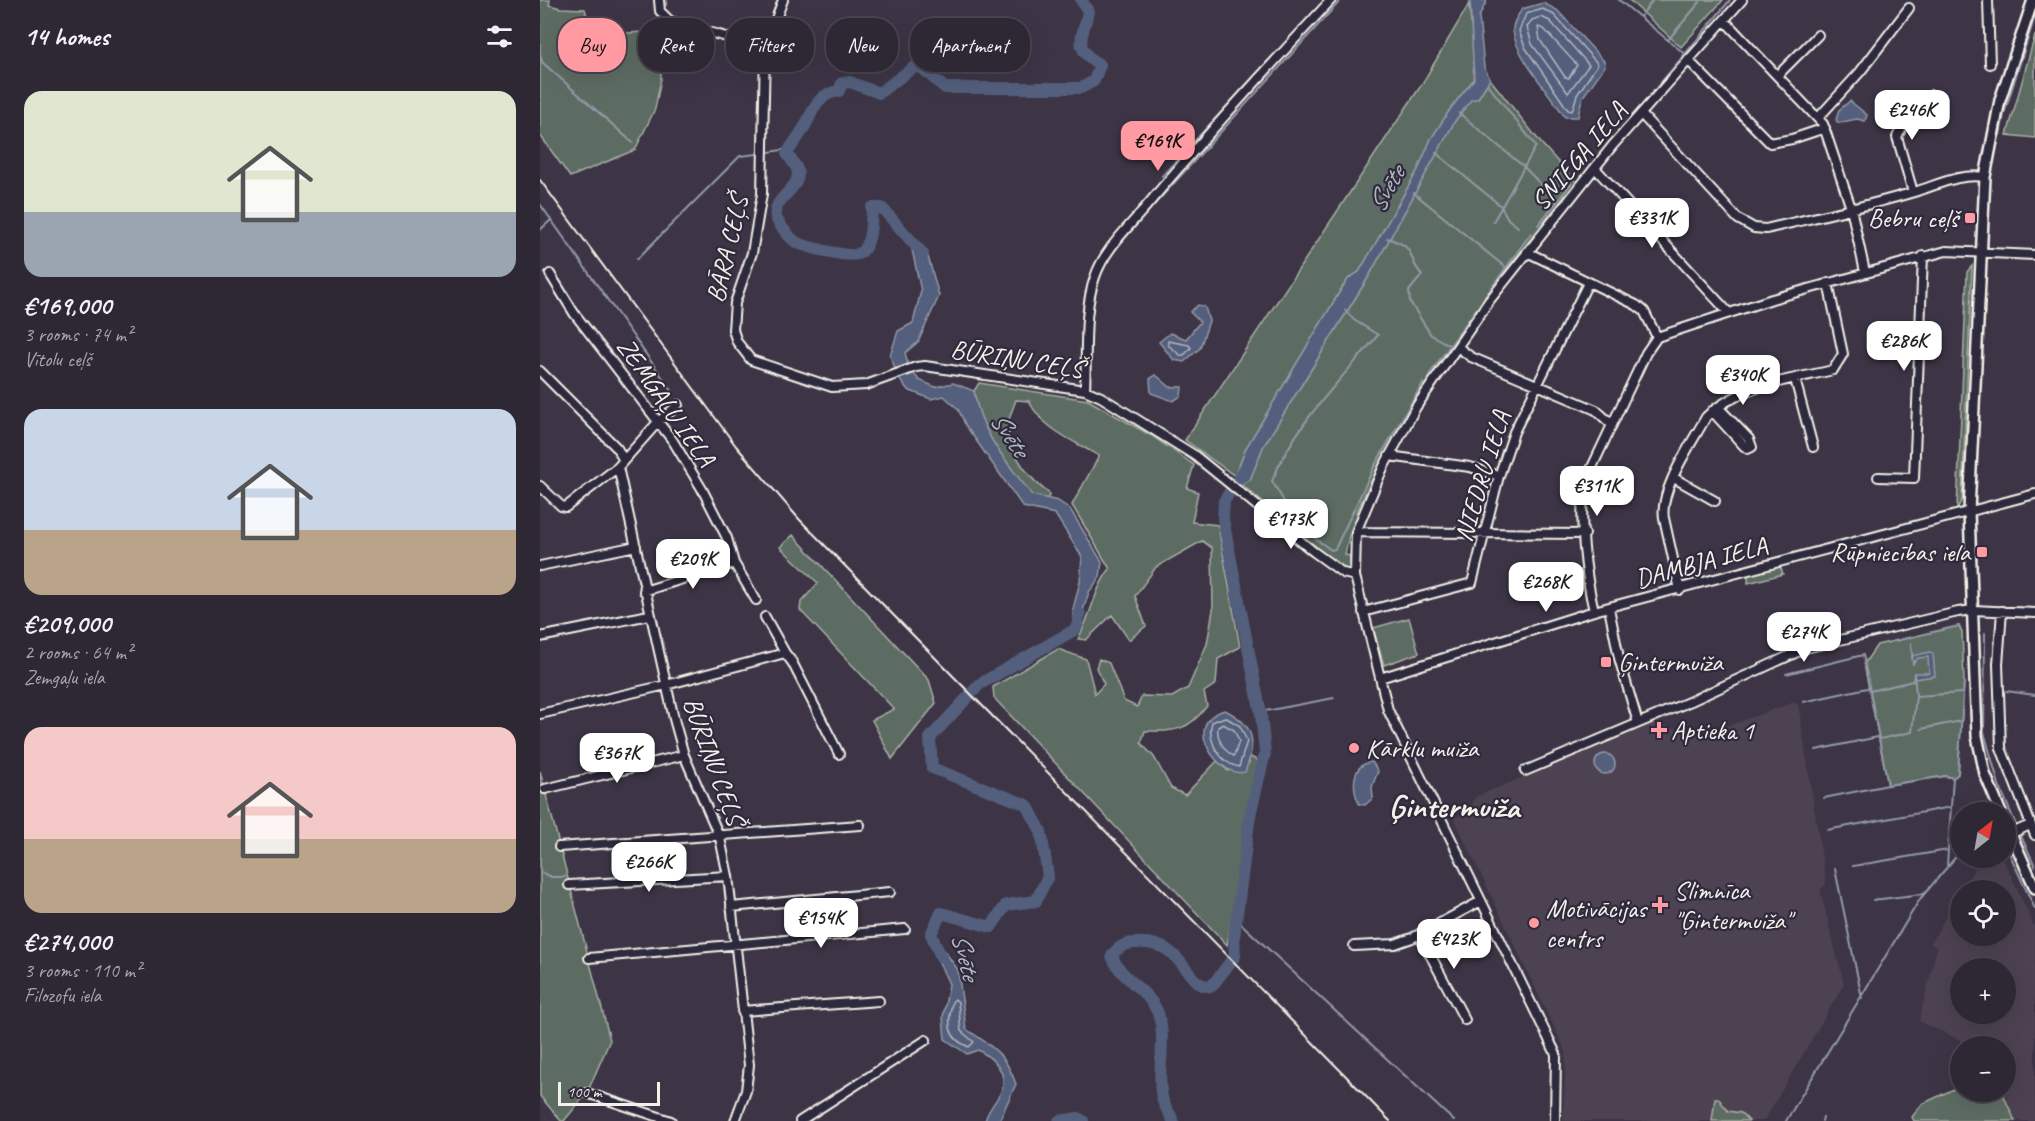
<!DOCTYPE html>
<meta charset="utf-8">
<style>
body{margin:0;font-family:Caveat,sans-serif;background:#36303c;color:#f1f3f6;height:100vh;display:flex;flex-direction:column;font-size:22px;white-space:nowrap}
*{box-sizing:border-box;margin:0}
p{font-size:20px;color:#a7a6ac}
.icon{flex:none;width:33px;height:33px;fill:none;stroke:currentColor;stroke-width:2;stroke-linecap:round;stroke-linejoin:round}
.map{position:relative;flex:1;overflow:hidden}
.side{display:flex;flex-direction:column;background:#2e2834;width:540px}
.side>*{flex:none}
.banner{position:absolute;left:18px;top:18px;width:570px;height:54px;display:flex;gap:12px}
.needle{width:39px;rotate:31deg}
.tools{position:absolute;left:1410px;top:802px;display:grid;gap:12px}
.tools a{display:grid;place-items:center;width:66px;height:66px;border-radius:50%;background:#2e2834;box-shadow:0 6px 24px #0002,0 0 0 2px #49444f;font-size:30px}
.scale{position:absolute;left:18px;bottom:15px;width:102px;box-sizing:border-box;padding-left:6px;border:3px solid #f4f1e8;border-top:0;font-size:16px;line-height:21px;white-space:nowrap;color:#f4f1e8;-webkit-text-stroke:4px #2f2a3d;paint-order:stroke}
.price{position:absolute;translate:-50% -51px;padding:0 14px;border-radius:12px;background:#fff;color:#222;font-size:20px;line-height:39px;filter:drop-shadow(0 2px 3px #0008)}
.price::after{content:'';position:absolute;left:50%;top:36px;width:18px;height:14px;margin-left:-9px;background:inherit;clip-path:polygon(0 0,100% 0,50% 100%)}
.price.on{background:#ff9aa2;color:#111}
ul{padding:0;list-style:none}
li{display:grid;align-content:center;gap:12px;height:318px;padding:0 24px}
li span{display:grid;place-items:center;height:186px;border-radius:18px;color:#555}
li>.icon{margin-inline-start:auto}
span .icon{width:108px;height:108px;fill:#fffc;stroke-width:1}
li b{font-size:26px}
h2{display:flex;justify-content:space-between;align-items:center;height:72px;padding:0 24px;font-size:26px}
.pill{padding:0 21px;border-radius:24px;background:#2e2834;box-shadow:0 6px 24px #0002,0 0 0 2px #49444f;font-size:21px;line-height:54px}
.pill.on{background:#ff9aa2;color:#111}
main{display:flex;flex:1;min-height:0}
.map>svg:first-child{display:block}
.built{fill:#4e4251;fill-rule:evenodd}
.green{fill:#5d6c62;stroke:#a8aea5;stroke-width:1.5}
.water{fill:#525e7b;stroke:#9399a7;stroke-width:1.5}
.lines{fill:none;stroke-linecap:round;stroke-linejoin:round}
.shore{stroke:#b3b6bc;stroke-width:1.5}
.stream{stroke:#9399a7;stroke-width:2}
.river{stroke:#525e7b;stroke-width:12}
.minor-casing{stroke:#f4f1e8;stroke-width:12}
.major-casing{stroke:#f4f1e8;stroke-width:14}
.minor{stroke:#2f2a3d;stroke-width:8}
.major{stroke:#2f2a3d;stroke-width:9}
.rail{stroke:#f4f1e8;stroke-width:2}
.poi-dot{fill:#ff9aa2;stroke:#2f2a3d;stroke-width:2}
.labels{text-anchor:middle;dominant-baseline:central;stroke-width:4.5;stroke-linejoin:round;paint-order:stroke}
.street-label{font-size:26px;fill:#f4f1e8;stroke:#2f2a3d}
.poi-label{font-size:26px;fill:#f4f1e8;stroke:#2f2a3d;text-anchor:start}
.water-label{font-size:27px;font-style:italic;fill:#b3b6bc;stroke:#2f2a3d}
.district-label{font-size:32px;font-weight:bold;fill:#f4f1e8;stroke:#2f2a3d}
</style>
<main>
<section class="side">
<h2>14 homes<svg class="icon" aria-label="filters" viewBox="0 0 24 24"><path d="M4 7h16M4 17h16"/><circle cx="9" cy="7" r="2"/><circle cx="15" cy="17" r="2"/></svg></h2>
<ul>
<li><span style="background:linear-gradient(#dfe7d0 65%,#9aa5b1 0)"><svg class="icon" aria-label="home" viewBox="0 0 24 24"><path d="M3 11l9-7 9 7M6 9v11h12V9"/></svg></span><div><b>€169,000</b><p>3 rooms · 74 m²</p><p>Vītolu ceļš</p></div></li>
<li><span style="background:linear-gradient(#c9d6e8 65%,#b9a48a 0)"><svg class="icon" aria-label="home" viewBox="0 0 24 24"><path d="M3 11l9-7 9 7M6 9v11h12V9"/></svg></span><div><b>€209,000</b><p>2 rooms · 64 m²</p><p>Zemgaļu iela</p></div></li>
<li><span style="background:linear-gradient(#f6c9c9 60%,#b9a48a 0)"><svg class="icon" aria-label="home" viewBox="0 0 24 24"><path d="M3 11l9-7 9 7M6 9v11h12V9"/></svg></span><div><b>€274,000</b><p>3 rooms · 110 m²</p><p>Filozofu iela</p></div></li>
</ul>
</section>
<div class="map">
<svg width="1495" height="1121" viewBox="0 0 1495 1121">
<rect width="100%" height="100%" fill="#3d3546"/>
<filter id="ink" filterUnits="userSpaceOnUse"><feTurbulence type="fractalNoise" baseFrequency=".0167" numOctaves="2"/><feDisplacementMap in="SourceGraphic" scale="12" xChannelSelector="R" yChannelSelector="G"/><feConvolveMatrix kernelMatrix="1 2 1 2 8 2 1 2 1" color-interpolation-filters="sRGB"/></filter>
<g filter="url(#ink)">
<path class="built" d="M1252,703L1258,704L1286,884L1280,890L1304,984L1224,1121H1023L1026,1052L914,818L927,812L925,808L932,805L935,797L1113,724L1165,734Z
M1441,858L1464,861L1495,928V1121H1475L1462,1092H1466V1047H1435L1379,1021L1397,948L1391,943L1420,892V936H1466V891H1421ZM1420,969H1466V1014H1420Z"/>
<path class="green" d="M0,0H10L9,5L21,8L45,9L52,35L121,31V79L115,109L95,150L30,177L0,135Z
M1089,0H1183L1141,47Z
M929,4L935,62L934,79L911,108L891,139L878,170L819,272L809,278L802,288L706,448L695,476L645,440L882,84Z
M1495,35V138L1467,135Z
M950,79L1001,143L1036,182C952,285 871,391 816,513L819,515L809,536L805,555L810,556L811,565L806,570L786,556L701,484L710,480L723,447L829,276L915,121L931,99L938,98Z
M1432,266L1422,500L1417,509L1427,272Z
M439,383L548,400L612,436L654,465L647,488L658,492L652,522L678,525L700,647L678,659L676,684L664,692L667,706C647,732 636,731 605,731L601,743L614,757L631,788L645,795L677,761L688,771L709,763V756L718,761L687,945L454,698L453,687L518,649L546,659L555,694L564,684L556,668L559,659L569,663L584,701L597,707L602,696L632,697L648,688L667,644L673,610L672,548L662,541L616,567L595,596L606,626L589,640L572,615L546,640L538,639C551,616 554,589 570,569L532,505L559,456C534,441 502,429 489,401L476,400C473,408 468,419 468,427C469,453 490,480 510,494L507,499L492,496C467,462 440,433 434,391Z
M253,535L389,680L396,703L352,759L332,720L354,709L260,610L261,602L278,583L240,547Z
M1240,566L1243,574L1208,583V574Z
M869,618L879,653L844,665L833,628Z
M1419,626L1422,632L1424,681L1418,774L1413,778L1406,776L1348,785L1324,664L1337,645Z
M0,771L70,1040L47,1093L24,1121H21L0,1096Z
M1420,1086V1092H1462L1475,1121H1374L1372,1117L1382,1104Z
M1175,1098H1178L1188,1111L1201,1113L1209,1121H1172Z"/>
<path class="water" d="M930,0H947L939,17L944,67L950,79L938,98L931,100L915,121L829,276L723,447L710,480L701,484L695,476L706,448L802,288L809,278L819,272L878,170L891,139L911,108L934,79Z
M1003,3L1017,10L1064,61L1065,66L1042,98L1038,117H1025C1011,95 976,57 973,31C972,23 978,16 982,9Z
M1310,101L1327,115L1325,121L1317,119L1298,123L1296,120L1299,110Z
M375,242L387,253L399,296L378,342L365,353L369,368L379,380L395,387L413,383L434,391C440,433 467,462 492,495L518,501L530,509L562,562L560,577L549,592L538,626L535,629L533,609L540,582L542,557L515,514L483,507L426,426L418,409L404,396L391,399L368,390L360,380L350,356L358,331L373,323L381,291L371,245Z
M658,305L665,307L669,321L660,348L644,362L634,360L619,342L630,333L646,339L660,322L650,312Z
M616,375L630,387H642L641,396L633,401L611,393L610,379Z
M1390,652L1393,654L1395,676L1373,679L1374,673H1389L1388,657L1378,658L1373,664L1372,656Z
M685,710C715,725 717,742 705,772C679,779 639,722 685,710Z
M1055 764a10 10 0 1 1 20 0a10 10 0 1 1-20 0Z
M832,762L838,771L832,787L833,798L825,805L819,804C812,788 811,764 832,762Z
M399,943L418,970L426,1029C453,1047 465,1053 476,1084L459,1121H445C448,1109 456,1102 461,1092C469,1072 453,1058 438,1050L427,1054L405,1039L403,1017L409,984L391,945Z"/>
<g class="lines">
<path class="shore" d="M1003,9L1014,15L1058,64L1037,95L1032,111L1028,110L985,47L979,31L986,14Z
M1001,17L1010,21L1049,65L1028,93L992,44L987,27L992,20Z
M998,27L1004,29L1037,65L1029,78L1025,77L1000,40Z
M628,341L649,345L651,348L644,355H640L628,345Z
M685,717L700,726L707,741L699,767C679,763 667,740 672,722Z
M683,724L694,730L699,741L694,756C684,752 676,737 678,727Z
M415,999L418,1002L421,1031L434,1042L429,1047C406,1038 408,1023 412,1002Z"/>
<path class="stream" d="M1079,0L1145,54L1087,123
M126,5L127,0
M1100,17L1113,0
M1128,40L1160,2
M0,53L2,62L93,143
M1146,53L1190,0
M948,85L996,146L953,222
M919,113L984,167L1017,201
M1460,135L1464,114L1495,16
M229,152L249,149
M896,153L961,206L968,219L978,227
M622,176L785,0
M874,193L965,267
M0,204L132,391
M604,216L801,0
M998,225L1031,184
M0,230L11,220
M847,238C880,249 864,254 882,275L869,291L870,302L891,335L909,345
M97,259L200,156L217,154
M805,310L814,320L838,335C799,382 755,424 732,481L759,527L791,550L795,549L835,465L883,383
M889,375L991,233
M1445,633L1444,732L1459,785L1476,825
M1384,634L1419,626
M1355,641L1372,637
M1371,643L1373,664
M1246,674L1323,655L1348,785L1406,776L1413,778L1407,865
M1330,691L1373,681
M1466,691L1495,695
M1376,696L1422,693
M1263,702L1327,688
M720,712L794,698
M1381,729L1421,721
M1340,739L1372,732L1376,696L1374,673
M1276,750L1338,737
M1413,778L1418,774L1424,681
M1284,798L1348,785
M1287,830L1411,807
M1481,836L1495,866
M1466,846L1495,909
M1313,866L1408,850
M1295,869L1322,998
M0,872L12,877H25
M1333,900L1383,894
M696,919L914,1121
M1246,1121L1380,899L1420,852
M1282,1121L1283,1117"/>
<path class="river" d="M383,254L342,208H332C331,222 332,248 318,254C310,258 265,247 256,242C250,238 238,224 236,217C231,198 264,188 257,169C255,164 250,158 247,154C252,144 260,136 265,126C274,109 277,94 299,91L302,83L310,82L339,93L374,67L382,68L405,88H541L554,81L560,65C530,47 544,36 548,11L541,0
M401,957L391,934L401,913L451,927L466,905L496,901L508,876L501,831L487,805L392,768L390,738L440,684L536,629L540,614
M519,1121L538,1118L543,1121
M633,1121C631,1114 625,1108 623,1101C615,1074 628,1041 618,1013C608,989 581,980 572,956C577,948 585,943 595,943C647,939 644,990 672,986L695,956L694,937L710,815L725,753L721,714L683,519L684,501L706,467"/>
<defs>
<path id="minor" d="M119,0L120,11L130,21L225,48
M243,0L225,48L222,194L212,253L195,303L193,330L197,342L211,360L292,387L326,385L376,367L385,366L545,390L561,397L654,455L774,552L803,573L815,576
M1448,0L1450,64
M1184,20L1283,124L1311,208L1325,272
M1148,60L1230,143L1252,139L1285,128
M1239,74L1278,35
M1101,114L1198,219L1214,228L1226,229C1275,217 1325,207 1374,192C1398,185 1419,173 1445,177
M1279,117L1320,72L1369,8
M1055,168L1188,312
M1373,192L1357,137L1363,126L1392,95
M987,252L1096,305L1104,311L1117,337
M10,274L34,313L133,441L162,489L187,538L194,563L216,600
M919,348L931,357L1056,410L1071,424
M0,371L77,448L83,459
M1255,379L1273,447
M545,390C547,354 543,311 555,277C564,249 591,225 609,203C667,134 729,67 791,0
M138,405L118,422L78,467L134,719L144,755L180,838L188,876L209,1065L206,1091L195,1121
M1172,411L1204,446L1208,449L1212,447L1209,439L1178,407
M849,456L930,467L959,476
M1338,477L1374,478L1383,256
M1134,478L1175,501
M0,486L21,506L26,507L78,467
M816,532L1045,534
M0,566L96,546
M1140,590L1124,518C1119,490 1152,443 1166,417C1199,385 1250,380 1293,370L1303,354L1288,283
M104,591L194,563
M1069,608L1079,658L1098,723
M1054,611C1046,577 1038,517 1045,482L1106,353L1117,337L1232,299L1406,251L1495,255
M1462,611L1458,664L1461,748L1495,835
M823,612L932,583L959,476L974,432L1048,283
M225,617L245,653
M0,637L109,615
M840,678L1054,611L1495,494
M0,714L126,685L245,653L252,662L299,754
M985,771L1151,701L1266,648L1418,612L1433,610L1495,613
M5,789L144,755
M1470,834L1490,825
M19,847L320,825
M29,885L188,876
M191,907L350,892
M879,934L925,1020
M814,946L855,944L872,938L941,901
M49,958L365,929
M202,1011L339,1001
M47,1093L131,1121
M260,1121L386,1040
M1015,1121L1016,1054L848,710L815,576L816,532L843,468L876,407L949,301L1073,145L1202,0"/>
<path id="major" d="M1461,813L1445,774L1437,736L1429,511L1445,177L1460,100L1493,0
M1466,823L1495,888"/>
</defs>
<use href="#minor" class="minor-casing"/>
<use href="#major" class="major-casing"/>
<use href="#minor" class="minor"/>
<use href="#major" class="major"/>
<path class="rail" d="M0,180L196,446L259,519L850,1121"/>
</g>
</g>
<g class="poi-dot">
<rect x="1424" y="212" width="12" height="12" rx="3"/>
<rect x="1436" y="546" width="12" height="12" rx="3"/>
<rect x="1060" y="656" width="12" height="12" rx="3"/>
<path d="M1116 721h6v6h6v6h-6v6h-6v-6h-6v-6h6z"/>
<circle cx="814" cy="748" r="6"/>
<path d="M1117 896h6v6h6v6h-6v6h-6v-6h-6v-6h6z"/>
<circle cx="994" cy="923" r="6"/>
</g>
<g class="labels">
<g class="street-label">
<text transform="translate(1039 156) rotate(-50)">SNIEGA IELA</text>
<text transform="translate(187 249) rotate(-77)">BĀRA CEĻŠ</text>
<text transform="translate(477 359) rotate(9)">BŪRIŅU CEĻŠ</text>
<text transform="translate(126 402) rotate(55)">ZEMGAĻU IELA</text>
<text transform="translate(942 476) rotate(-73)">NIEDRU IELA</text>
<text transform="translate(1161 562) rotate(-15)">DAMBJA IELA</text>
<text transform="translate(174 761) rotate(70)">BŪRIŅU CEĻŠ</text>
</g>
<g class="poi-label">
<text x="1418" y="218" text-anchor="end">Bebru ceļš</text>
<text x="1430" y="552" text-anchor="end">Rūpniecības iela</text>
<text x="1078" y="662">Ģintermuiža</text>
<text x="1131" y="730">Aptieka 1</text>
<text x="826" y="748">Kārklu muiža</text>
<text x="1134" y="890">Slimnīca<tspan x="1134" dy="30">"Ģintermuiža"</tspan></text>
<text x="1006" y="908">Motivācijas<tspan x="1006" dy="30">centrs</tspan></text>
</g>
<g class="water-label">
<text transform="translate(846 189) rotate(-60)">Svēte</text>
<text transform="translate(470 434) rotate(56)">Svēte</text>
<text transform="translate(426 956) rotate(76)">Svēte</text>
</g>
<g class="district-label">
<text x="914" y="806">Ģintermuiža</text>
</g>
</g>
</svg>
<div class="tools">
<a><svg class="needle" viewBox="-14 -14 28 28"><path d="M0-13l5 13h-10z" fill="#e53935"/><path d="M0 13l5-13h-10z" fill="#a7a6ac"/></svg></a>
<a><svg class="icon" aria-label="locate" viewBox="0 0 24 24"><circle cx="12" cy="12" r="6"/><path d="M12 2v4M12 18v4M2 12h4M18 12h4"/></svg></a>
<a>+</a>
<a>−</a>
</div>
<div class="scale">100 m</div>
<b class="price" style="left:1372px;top:141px">€246K</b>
<b class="price on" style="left:618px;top:172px">€169K</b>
<b class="price" style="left:1112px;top:249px">€331K</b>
<b class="price" style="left:1364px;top:372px">€286K</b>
<b class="price" style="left:1203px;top:406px">€340K</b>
<b class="price" style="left:1057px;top:517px">€311K</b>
<b class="price" style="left:751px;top:550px">€173K</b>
<b class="price" style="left:153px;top:590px">€209K</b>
<b class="price" style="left:1006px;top:613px">€268K</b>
<b class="price" style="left:1264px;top:663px">€274K</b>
<b class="price" style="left:77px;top:784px">€367K</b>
<b class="price" style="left:109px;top:893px">€266K</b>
<b class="price" style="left:281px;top:949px">€154K</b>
<b class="price" style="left:914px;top:970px">€423K</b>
<div class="banner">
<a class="pill on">Buy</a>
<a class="pill">Rent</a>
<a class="pill">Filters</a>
<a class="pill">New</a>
<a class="pill">Apartment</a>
</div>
</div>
</main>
